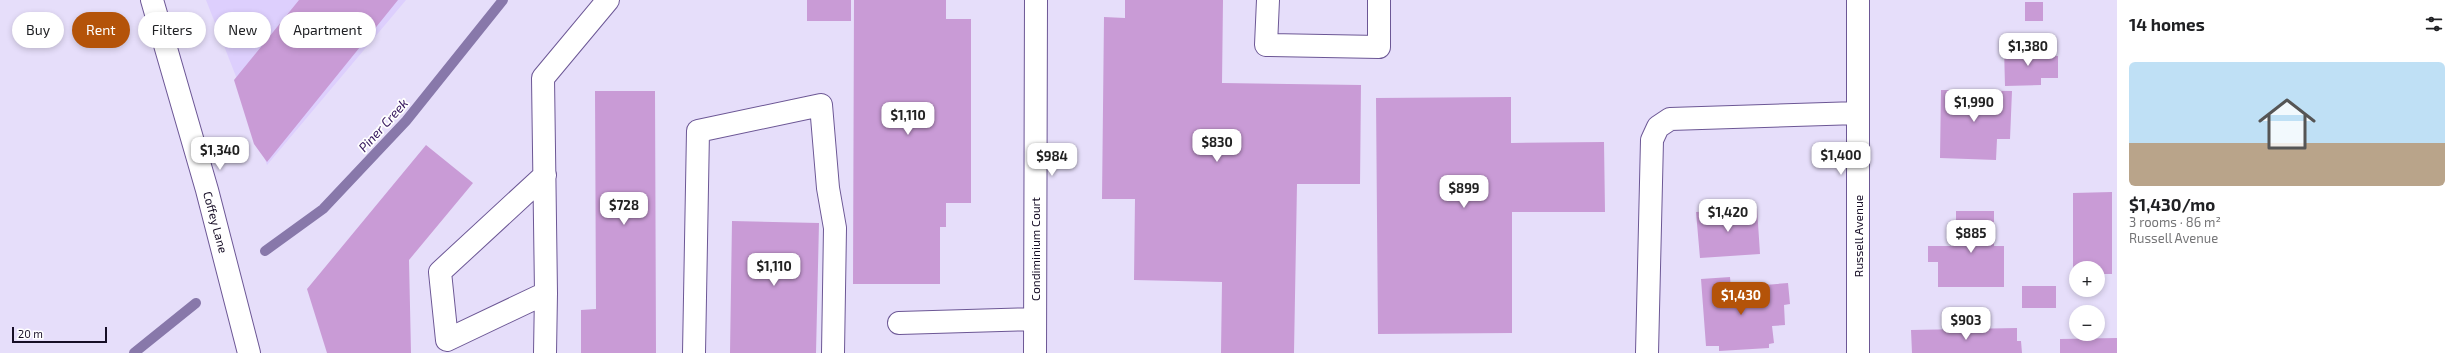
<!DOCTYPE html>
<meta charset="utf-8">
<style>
body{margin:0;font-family:"Exo 2",sans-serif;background:#f6f6f6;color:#202124;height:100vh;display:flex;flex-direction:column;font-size:15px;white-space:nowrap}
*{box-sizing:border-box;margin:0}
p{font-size:13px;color:#757577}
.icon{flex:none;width:22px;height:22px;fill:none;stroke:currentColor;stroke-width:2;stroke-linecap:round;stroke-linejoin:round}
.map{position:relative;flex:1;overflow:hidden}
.details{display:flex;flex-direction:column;background:#fff;width:340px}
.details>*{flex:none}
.hud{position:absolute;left:12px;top:12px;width:380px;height:36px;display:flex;gap:8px}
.fabs{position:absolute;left:2069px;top:261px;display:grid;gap:8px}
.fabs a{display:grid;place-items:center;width:36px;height:36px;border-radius:50%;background:#fff;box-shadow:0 2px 6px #0003;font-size:20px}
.scale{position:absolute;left:12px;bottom:10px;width:95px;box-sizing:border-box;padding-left:4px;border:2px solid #170e26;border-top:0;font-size:11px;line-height:14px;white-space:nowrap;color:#170e26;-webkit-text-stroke:3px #fff;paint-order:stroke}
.price{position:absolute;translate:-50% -34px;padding:0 9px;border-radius:8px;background:#fff;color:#222;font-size:13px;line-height:26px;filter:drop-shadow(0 1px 2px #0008)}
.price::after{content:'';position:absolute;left:50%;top:24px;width:12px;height:9px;margin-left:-6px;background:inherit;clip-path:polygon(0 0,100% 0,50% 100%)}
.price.active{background:#b45309;color:#fff}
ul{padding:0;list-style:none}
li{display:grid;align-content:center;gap:8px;height:212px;padding:0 12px}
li+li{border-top:1px solid #e0e0e0}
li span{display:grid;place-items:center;height:124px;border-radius:6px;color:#555}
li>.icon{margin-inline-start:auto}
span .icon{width:72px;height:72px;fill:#fffc;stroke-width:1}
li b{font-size:17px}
h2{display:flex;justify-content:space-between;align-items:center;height:48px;padding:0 12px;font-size:17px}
.pill{padding:0 14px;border-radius:18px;background:#fff;box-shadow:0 2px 6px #0003;font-size:14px;line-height:36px}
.pill.active{background:#b45309;color:#fff}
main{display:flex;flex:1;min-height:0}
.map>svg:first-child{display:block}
.built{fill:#ddcffd}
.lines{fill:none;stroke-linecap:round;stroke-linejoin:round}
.stream{stroke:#8878aa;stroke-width:10}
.building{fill:#c99bd6}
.minor-casing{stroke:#6c5795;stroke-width:24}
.minor{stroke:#fff;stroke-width:22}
.labels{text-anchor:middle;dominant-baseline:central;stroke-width:3.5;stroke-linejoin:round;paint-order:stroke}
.street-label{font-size:12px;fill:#170e26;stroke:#fff}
.water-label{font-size:13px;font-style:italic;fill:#35165d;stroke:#fff}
</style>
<main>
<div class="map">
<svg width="2117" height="353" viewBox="0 0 2117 353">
<rect width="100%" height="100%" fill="#e6defa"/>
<path class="built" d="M206,0H406L267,165L237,79Z"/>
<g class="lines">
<path class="stream" d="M265,251L323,209L406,121L503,0
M134,353L196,303"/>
</g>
<path class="building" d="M299,0H398L267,162L254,144L234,80Z
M807,0H851V21H807Z
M854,0H946V19H971V203H946V227H940V284H853Z
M1125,0H1223L1222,83L1361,85L1360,184H1297L1294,353H1221L1222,282L1134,280L1135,199H1102L1104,17L1125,18Z
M2025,2H2043V21H2025Z
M2041,47V57L2058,56V78H2041V85L2005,86L2004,48Z
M1941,90L2012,91L2010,139H1997L1996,160L1940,158Z
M595,91H655L656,353H581V310L596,309Z
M1511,97V143L1604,142L1605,212H1512V333L1378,334L1376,98Z
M426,145L473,183L409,260L411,353H327L307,289Z
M2112,192V274H2098V268H2076V274H2073V193Z
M1757,208L1760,254L1700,258L1696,212Z
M1956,211H1994V246H2004V287H1938V262H1928V246H1956Z
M732,221L819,223L816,353H730Z
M1730,277L1732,302L1767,300L1765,285L1788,283L1790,304L1784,305L1785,325L1772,326L1774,343L1769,344V348L1719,351V346H1706L1701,279Z
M2022,286H2056V308H2022Z
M2017,328V341H2021L2022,353H1912L1911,330Z
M2117,338V353H2060V339Z"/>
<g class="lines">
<defs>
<path id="minor" d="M152,0L207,190L249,353
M1268,0L1266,45L1379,47V0
M545,175L440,272L447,340L546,293
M899,323L1035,319
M545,353L546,293L543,78L608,0
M694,353L698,131L821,105L828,188L835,228L833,353
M1035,353L1036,0
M1647,353L1652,140L1658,127L1670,119L1858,113
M1858,353V0"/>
</defs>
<use href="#minor" class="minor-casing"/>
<use href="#minor" class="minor"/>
</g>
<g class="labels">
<g class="street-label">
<text transform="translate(216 222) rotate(75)">Coffey Lane</text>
<text transform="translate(1858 236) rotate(-90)">Russell Avenue</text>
<text transform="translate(1035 249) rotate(-90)">Condiminium Court</text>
</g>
<g class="water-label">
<text transform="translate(383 125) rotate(-48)">Piner Creek</text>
</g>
</g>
</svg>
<div class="fabs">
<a>+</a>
<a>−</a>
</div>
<div class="scale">20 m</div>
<b class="price" style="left:2028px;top:67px">$1,380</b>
<b class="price" style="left:1974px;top:123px">$1,990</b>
<b class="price" style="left:908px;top:136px">$1,110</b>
<b class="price" style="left:1217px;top:163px">$830</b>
<b class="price" style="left:220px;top:171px">$1,340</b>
<b class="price" style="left:1841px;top:176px">$1,400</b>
<b class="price" style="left:1052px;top:177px">$984</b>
<b class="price" style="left:1464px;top:209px">$899</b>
<b class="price" style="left:624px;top:226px">$728</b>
<b class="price" style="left:1728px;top:233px">$1,420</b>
<b class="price" style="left:1971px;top:254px">$885</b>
<b class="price" style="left:774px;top:287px">$1,110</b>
<b class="price active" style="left:1741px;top:316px">$1,430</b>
<b class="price" style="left:1966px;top:341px">$903</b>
<div class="hud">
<a class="pill">Buy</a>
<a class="pill active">Rent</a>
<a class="pill">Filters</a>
<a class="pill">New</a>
<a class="pill">Apartment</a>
</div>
</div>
<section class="details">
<h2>14 homes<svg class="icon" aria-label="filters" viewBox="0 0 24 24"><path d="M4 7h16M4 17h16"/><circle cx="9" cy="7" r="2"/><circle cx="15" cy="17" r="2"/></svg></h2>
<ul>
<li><span style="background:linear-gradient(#bfe0f5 65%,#b9a48a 0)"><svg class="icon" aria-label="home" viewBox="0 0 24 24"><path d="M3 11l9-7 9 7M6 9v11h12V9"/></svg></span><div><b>$1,430/mo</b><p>3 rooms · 86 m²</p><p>Russell Avenue</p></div></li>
</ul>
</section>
</main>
